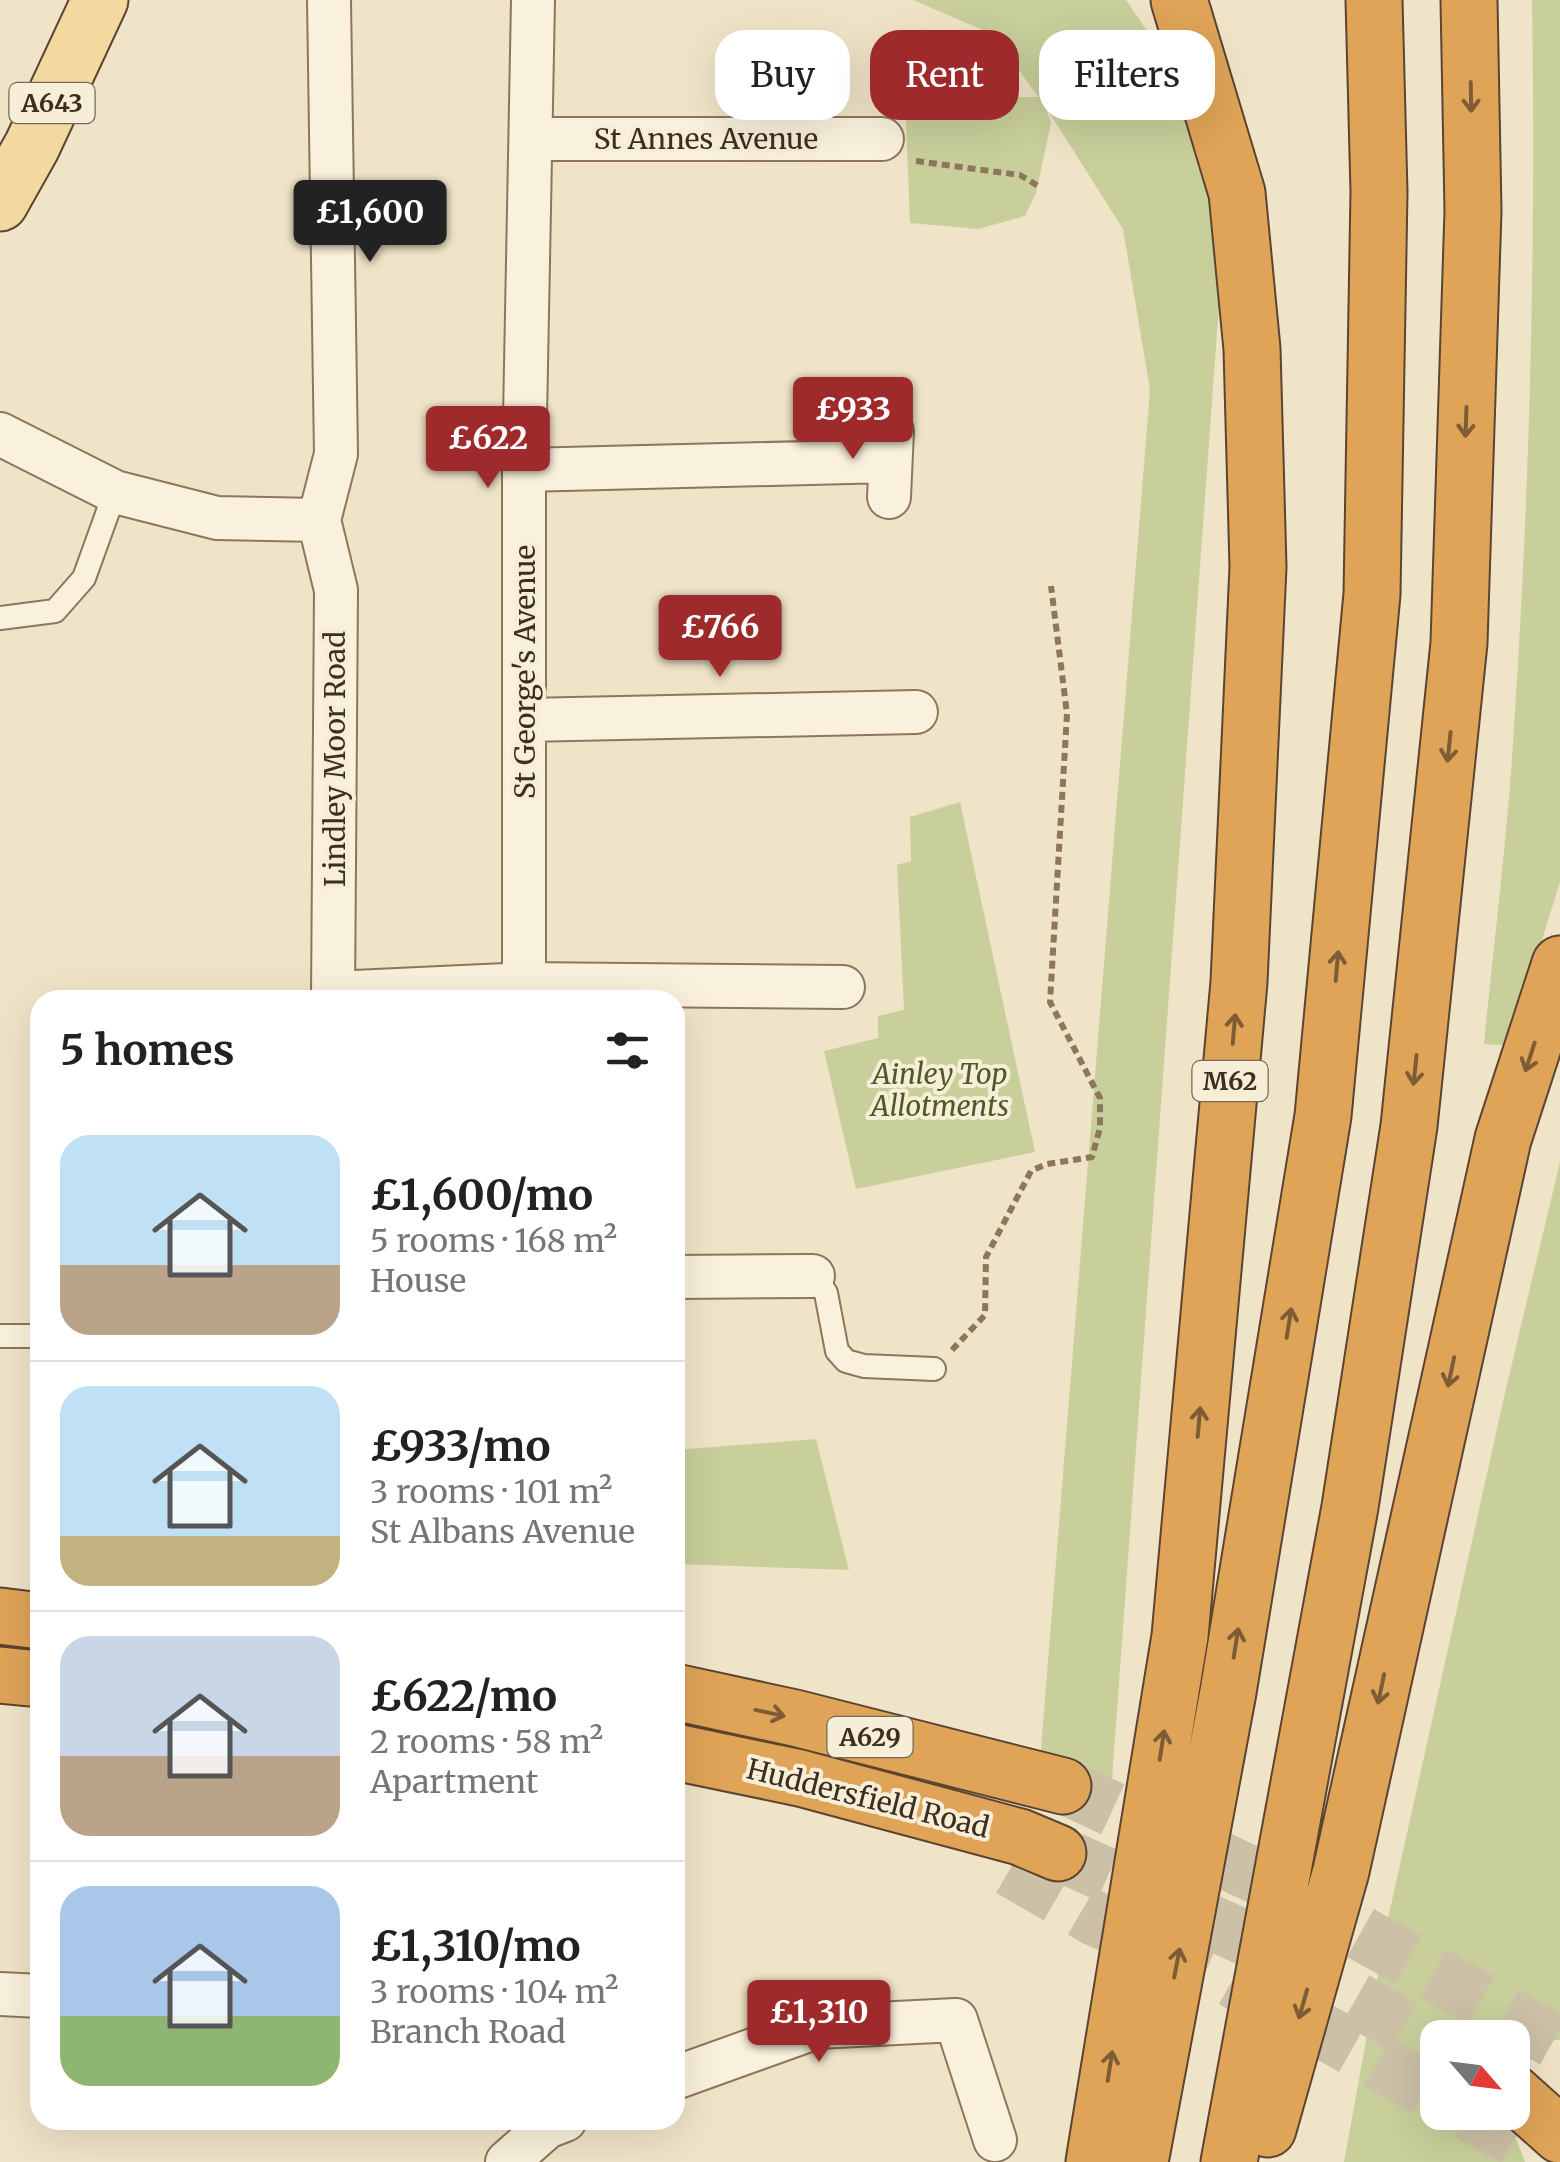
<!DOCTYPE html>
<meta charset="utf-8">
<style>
body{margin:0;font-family:Merriweather,serif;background:#f2f2f2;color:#222;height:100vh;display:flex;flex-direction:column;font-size:38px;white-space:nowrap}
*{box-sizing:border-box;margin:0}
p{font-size:32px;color:#767676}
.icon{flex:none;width:55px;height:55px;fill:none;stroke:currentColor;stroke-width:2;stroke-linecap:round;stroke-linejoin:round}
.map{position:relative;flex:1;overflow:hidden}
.side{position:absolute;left:30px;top:990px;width:655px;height:1140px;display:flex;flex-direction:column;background:#fff;border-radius:30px;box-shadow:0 10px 40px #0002}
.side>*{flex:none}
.hud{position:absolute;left:715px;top:30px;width:695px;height:90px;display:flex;gap:20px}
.needle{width:65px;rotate:118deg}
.controls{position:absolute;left:1420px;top:2020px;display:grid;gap:20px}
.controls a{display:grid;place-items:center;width:110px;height:110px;border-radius:20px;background:#fff;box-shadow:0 10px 40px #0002;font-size:50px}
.price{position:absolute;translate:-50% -85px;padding:0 22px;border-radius:10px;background:#9e2a2b;color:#fff;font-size:32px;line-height:65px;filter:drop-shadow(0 2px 5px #0008)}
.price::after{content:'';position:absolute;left:50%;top:60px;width:30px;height:22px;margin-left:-15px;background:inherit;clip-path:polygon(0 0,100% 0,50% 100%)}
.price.active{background:#222;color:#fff}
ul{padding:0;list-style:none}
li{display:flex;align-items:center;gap:30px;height:250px;padding:0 30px}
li+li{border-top:2px solid #e0e0e0}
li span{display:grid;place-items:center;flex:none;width:280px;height:200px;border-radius:30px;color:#555}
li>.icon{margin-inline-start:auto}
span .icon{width:120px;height:120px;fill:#fffc;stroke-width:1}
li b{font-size:42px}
h2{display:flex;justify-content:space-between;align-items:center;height:120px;padding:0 30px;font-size:42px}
.tag{padding:0 35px;border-radius:30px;background:#fff;box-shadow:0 10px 40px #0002;font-size:35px;line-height:90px}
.tag.active{background:#9e2a2b;color:#fff}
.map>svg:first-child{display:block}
.green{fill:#c9cf9b}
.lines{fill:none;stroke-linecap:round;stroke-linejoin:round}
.highway-tunnel{stroke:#ccc0a6;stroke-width:55;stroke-dasharray:55 28;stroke-linecap:butt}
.lane-casing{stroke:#8d765c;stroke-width:26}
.street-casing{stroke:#8d765c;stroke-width:46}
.primary-casing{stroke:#5b4430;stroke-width:59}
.highway-casing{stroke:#5b4430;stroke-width:59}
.path{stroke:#8d765c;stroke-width:6;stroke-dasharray:8 5;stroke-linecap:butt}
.lane{stroke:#faf1dc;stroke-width:22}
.street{stroke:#faf1dc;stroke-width:42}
.primary{stroke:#f3d9a0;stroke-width:55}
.highway{stroke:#e0a458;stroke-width:55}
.oneway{stroke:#7e5d36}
.labels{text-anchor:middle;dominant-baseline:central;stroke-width:8;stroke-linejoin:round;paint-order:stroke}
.shield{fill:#f7eed8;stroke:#756857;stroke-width:2.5}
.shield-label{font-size:25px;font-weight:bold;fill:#3d2e20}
.street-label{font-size:28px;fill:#3d2e20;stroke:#f7eed8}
.park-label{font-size:28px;font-style:italic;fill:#4d5a26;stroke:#f7eed8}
</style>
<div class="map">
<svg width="1560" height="2162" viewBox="0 0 1560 2162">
<rect width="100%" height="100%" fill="#f0e4c8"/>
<path class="green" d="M913,0H1126L1154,41L1208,182L1219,305L1112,1780L1040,1761L1150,390L1123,229L1045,106L1051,123L1036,193L1025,216L978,229L910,223L905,97H1038L994,35Z
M1532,0H1560V882L1508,1050L1501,1045L1484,1044C1494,939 1508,833 1514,727C1530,485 1536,242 1532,0Z
M960,802L1035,1152L856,1189L824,1051L878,1038V1016L904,1010L897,865L911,861L910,817Z
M1560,1162V2040C1542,2040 1526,2039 1513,2051L1512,2038H1438V2112L1506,2113L1525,2162H1344L1389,1914L1505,1393Z
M816,1439L849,1570L675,1564V1450Z"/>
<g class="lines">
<path class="highway-tunnel" d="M1063,1786L1265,1880L1560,2044
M1058,1853L1263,1946L1438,2047
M1010,1869L1094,1918L1221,1974L1438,2096
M1467,2112L1530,2148"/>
<defs>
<path id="lane" d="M0,618L55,611L84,578L115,492
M813,1276L826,1293L837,1351L846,1361L864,1366L934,1369
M0,1336H40"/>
<path id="street" d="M531,139H882
M0,434L115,492L217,518L319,520L336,590L333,1000
M524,470L889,461
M889,497L892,431
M319,520L336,454L329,0
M525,720L916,712
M524,984V470L533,0
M333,993L524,984L843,987
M675,1277L813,1276
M0,1994L40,1996
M675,2078L817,2027L956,2020L995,2140
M507,2162L547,2127L565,2120"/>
<path id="primary" d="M0,203L32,146L100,0"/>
<path id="highway" d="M0,1616L40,1621
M0,1675L40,1679
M675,1692L795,1718L1063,1786
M675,1752L800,1778L1020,1837L1058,1853
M1512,2092L1560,2135
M1268,2129L1341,1871L1503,1139L1560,964
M1094,2162L1180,1636L1239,982L1258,567L1252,349L1237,193L1179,0
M1140,2162L1228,1692L1323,1116L1372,594L1379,192L1374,0
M1229,2162L1350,1507L1409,1126L1459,643L1473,211L1469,0"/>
</defs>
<use href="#lane" class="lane-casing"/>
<use href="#street" class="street-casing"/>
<use href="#primary" class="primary-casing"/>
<use href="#highway" class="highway-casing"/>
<path class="path" d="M916,161L1020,175L1040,187
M952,1350L985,1315L986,1257L1031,1171L1047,1164L1092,1157L1100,1128V1098L1050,1002L1067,714L1051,586"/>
<use href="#lane" class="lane"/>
<use href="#street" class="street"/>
<use href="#primary" class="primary"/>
<use href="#highway" class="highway"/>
</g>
<defs><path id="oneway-shaft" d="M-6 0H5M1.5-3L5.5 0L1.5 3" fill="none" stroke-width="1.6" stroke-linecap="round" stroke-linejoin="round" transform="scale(2.5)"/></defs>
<g class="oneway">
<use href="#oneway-shaft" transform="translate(1471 97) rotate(89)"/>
<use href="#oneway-shaft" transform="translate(1466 422) rotate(92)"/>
<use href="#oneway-shaft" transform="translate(1449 747) rotate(96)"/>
<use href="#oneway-shaft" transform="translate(1337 966) rotate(-85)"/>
<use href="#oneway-shaft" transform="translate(1234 1029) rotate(-85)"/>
<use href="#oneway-shaft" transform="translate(1530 1057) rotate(108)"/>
<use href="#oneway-shaft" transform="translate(1415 1070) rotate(96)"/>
<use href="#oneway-shaft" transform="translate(1289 1323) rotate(-81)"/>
<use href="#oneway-shaft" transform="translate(1451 1372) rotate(102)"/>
<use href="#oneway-shaft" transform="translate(1199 1422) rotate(-85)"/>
<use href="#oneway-shaft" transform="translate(1236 1643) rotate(-81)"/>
<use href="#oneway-shaft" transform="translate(1381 1689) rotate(102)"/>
<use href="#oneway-shaft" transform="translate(770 1713) rotate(12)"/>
<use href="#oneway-shaft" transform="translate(1162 1745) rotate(-81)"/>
<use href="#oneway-shaft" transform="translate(1177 1963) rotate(-79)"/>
<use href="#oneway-shaft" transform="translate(1303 2004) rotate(106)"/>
<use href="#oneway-shaft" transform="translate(1110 2066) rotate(-81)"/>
</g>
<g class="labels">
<g class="shield">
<rect x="9.5" y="83" width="85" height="40" rx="8"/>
<rect x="1192.5" y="1061" width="75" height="40" rx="8"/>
<rect x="827.5" y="1717" width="85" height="40" rx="8"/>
</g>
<g class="shield-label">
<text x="52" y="103">A643</text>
<text x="1230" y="1081">M62</text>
<text x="870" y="1737">A629</text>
</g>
<g class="street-label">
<text x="706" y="139">St Annes Avenue</text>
<text transform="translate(525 672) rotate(-90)">St George's Avenue</text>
<text transform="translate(335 759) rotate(-90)">Lindley Moor Road</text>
<text transform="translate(868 1798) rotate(14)">Huddersfield Road</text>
</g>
<g class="park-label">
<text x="940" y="1074">Ainley Top<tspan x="940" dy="32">Allotments</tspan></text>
</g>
</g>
</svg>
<div class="controls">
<a><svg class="needle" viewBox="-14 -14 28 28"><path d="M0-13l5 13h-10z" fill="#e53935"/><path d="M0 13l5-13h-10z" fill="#767676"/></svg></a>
</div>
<b class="price active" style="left:370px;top:265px">£1,600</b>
<b class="price" style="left:853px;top:462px">£933</b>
<b class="price" style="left:488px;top:491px">£622</b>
<b class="price" style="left:720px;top:680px">£766</b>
<b class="price" style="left:819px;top:2065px">£1,310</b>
<div class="hud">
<a class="tag">Buy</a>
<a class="tag active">Rent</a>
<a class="tag">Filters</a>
</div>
<section class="side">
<h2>5 homes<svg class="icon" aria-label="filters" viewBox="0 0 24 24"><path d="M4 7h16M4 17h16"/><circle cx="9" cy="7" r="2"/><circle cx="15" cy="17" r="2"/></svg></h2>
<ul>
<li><span style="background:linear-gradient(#bfe0f5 65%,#b9a48a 0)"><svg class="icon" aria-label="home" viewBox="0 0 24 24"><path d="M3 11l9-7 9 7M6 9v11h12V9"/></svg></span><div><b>£1,600/mo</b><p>5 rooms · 168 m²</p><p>House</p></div></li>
<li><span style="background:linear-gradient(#bfe0f5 75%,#c2b280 0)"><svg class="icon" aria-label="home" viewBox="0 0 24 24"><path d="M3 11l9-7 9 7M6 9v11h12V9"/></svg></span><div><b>£933/mo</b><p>3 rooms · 101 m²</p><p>St Albans Avenue</p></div></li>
<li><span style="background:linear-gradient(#c9d6e8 60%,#b9a48a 0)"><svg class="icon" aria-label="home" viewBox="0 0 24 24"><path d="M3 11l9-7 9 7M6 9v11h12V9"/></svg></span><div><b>£622/mo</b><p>2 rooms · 58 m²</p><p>Apartment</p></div></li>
<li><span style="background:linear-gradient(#a9c7e8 65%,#8fb573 0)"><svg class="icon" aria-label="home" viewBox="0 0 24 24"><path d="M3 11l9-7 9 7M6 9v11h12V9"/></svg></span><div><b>£1,310/mo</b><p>3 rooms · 104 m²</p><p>Branch Road</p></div></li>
</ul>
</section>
</div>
